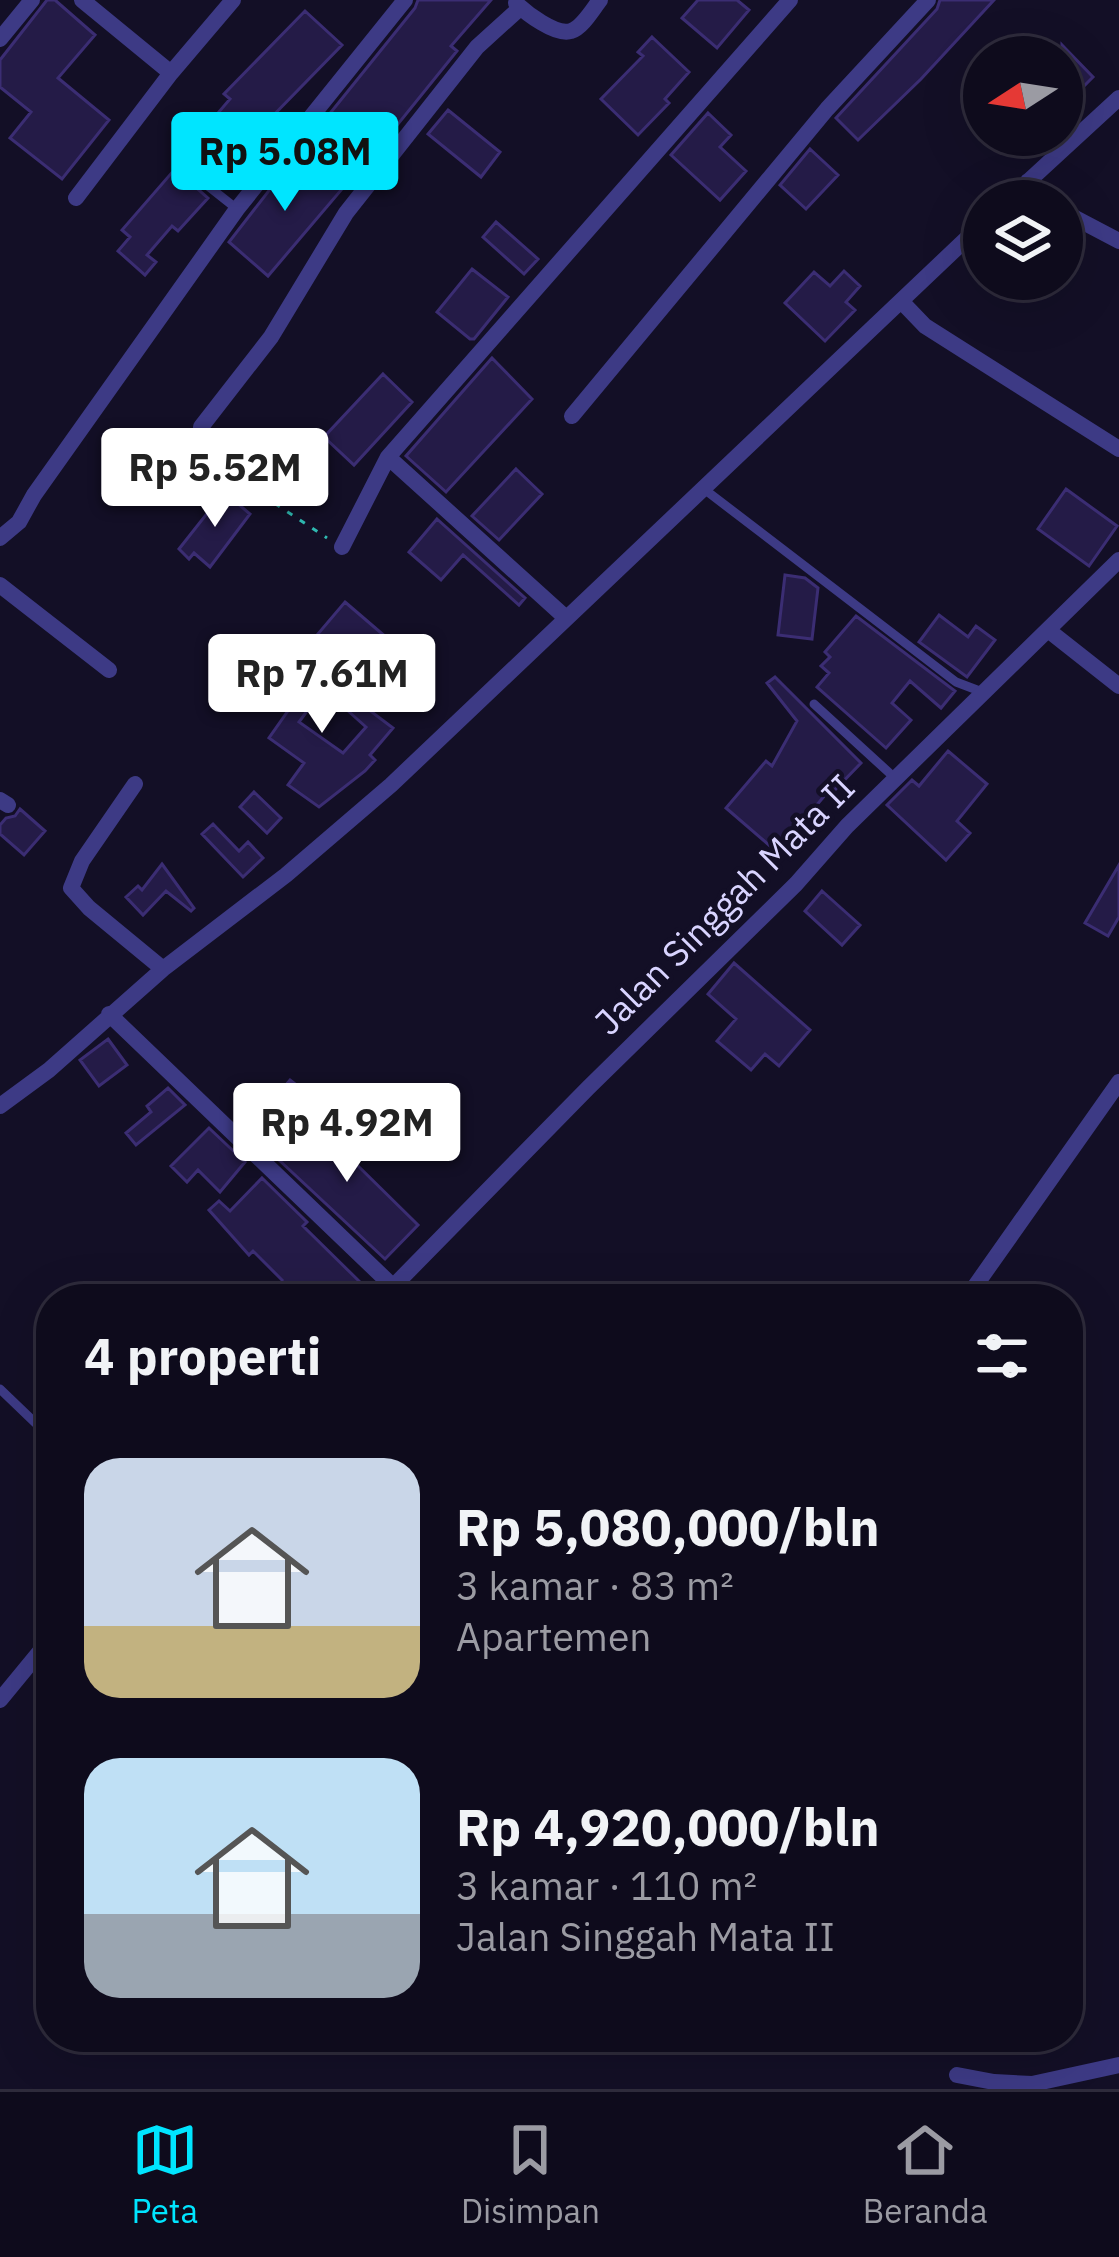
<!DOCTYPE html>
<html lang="id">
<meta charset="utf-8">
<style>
body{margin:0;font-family:"IBM Plex Sans",sans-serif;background:#1c1929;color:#f1f3f6;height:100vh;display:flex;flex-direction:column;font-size:45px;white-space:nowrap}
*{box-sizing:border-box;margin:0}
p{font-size:39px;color:#9b9ba3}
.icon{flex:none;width:66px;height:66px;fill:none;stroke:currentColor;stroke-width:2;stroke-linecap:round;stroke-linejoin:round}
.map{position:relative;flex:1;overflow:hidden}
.drawer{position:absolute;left:36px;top:1284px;width:1047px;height:768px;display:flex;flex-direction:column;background:#0e0b1c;border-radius:48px;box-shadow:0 12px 48px #0002,0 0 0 3px #2e2b3b}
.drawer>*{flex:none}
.needle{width:78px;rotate:258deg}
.fabs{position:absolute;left:963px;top:36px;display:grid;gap:24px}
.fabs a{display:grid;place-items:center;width:120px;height:120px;border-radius:50%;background:#0e0b1c;box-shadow:0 12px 48px #0002,0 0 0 3px #2e2b3b;font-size:60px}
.price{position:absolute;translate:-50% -102px;padding:0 27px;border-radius:12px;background:#fff;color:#222;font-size:39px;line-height:78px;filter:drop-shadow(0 3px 6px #0008)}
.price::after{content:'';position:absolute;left:50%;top:72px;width:36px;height:27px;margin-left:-18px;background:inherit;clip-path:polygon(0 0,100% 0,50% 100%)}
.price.selected{background:#00e5ff;color:#111}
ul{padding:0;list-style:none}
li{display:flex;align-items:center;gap:36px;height:300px;padding:0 48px}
li span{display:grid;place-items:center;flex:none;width:336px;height:240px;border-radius:36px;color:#555}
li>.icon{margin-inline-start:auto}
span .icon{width:144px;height:144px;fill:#fffc;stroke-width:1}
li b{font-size:51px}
h2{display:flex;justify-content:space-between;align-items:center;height:144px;padding:0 48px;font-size:51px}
.menu{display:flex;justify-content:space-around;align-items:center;height:168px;border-top:3px solid #2e2b3b;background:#0e0b1c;font-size:33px;color:#9b9ba3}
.menu a{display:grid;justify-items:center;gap:6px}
.menu .selected{color:#00e5ff}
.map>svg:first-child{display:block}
.building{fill:#241b47;stroke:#3b2d73;stroke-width:3}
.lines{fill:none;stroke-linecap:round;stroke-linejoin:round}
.path{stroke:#2fb8b0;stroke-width:3;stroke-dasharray:6 9;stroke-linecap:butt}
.service{stroke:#3d3a85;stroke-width:9}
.minor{stroke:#3d3a85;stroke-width:16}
.labels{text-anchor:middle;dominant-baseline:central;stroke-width:9;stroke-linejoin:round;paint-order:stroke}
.street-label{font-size:36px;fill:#d9d4ff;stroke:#130f26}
</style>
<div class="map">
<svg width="1119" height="2089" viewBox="0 0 1119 2089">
<rect width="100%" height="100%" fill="#130f26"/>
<path class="building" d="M47,0H55L95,35L58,78L109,120L62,179L10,138L31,112L0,87V60Z
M418,0H491L451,46L457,51L369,160L323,122L415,8Z
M698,0H737L749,10L717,48L682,18Z
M940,0H994L921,79L858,140L836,118L937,9Z
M305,11L342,45L261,128L216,181L185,158L194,149L190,146L230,99L224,94Z
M652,37L689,72L665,99L669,103L638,135L601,99L643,56L638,52Z
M1062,45L1093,77L1071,99L1062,89Z
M448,110L500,152L481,177L428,134Z
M708,113L731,135L720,147L746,171L720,200L671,155Z
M810,149L838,175L806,209L780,185Z
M299,152L342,189L268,276L229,242Z
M175,169L208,198L178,231L172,226L147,255L156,262L145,275L118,251L130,237L122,230Z
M496,222L538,259L524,274L483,237Z
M472,269L508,297L474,339H470L437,312Z
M844,271L860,286L846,302L855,310L825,341L785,303L814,272L830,286Z
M492,358L532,399L446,492L406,456Z
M383,374L412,402L354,465L324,437Z
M516,469L542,494L499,540L472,516Z
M1066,489L1117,526L1089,566L1038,529Z
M224,492L250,514L210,567L194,553L189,559L179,549Z
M437,519L525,598L519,605L463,555L441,580L409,552Z
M785,575L805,578L818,588L812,639L778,635Z
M345,602L401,650L373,683L317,635Z
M939,615L968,637L976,626L995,640L967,677L919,642Z
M856,616L955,691L941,708L910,681L892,703L911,720L886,748L817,687L829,673L821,666L830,657L825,652Z
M288,649L330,680L299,722L343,753L366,727L347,710L356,700L393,728L370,755L375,760L365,771L319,807L288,785L304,763L269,738L299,695L270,674Z
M775,677L861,763L829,796L826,794L777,852L726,808L766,761L772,766L797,721L767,683Z
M948,751L987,784L957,821L970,833L946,860L887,805L912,780L919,786Z
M254,792L281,818L267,833L240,807Z
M20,809L45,831L24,855L0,834V825L6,818L15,816Z
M213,824L239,851L248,842L263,858L243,877L202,834Z
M162,864L194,908L191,911L166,891L143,915L126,897L138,886L142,890Z
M1119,865V917L1108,936L1085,923Z
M822,891L860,925L842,945L805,911Z
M734,963L810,1030L779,1066L765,1054L751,1070L717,1041L736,1019L708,994Z
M108,1039L127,1065L99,1086L80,1060Z
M290,1080L304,1091L261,1142L248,1130Z
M168,1088L185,1105L136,1145L126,1133L151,1112L147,1106Z
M328,1110L364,1146L351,1159L418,1225L385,1259L279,1160Z
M209,1128L245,1162L220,1192L198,1170L187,1182L171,1166Z
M262,1178L307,1222L303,1226L364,1286L352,1299H265L282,1280L253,1251L249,1255L209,1210L219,1201L230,1211Z"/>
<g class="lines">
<path class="path" d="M207,445L244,483L327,538"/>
<path class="service" d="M184,167L237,209
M704,489L956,682L985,693
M814,704L896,779
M0,1389L51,1438"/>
<path class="minor" d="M516,3C526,13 556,36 571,31C582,28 593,9 600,0
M0,39L32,0
M171,73L233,0
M1028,181L1049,201
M76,198L171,73L82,0
M1007,201L1119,98
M1062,211L1119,241
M901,301L925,326L1119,449
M572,416L827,109L928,0
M201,427L271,337L346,213L477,47L520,8
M388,457L566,618
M0,538L19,522L34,495L237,209L405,0
M342,547L388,457L790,0
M0,585L109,670
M1048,630L1119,686
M135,784L82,861L71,888L89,908L163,969
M0,800L8,805
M109,1014L406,1299
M0,1106L49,1070L163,969L286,875L391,785L984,222
M381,1299L588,1088L796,884L847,826L1119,560
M966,1299L1119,1082
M0,1700L51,1638
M957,2075L994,2082L1032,2084L1119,2065"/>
</g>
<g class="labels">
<g class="street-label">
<text transform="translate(724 904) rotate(-45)">Jalan Singgah Mata II</text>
</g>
</g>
</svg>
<div class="fabs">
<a><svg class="needle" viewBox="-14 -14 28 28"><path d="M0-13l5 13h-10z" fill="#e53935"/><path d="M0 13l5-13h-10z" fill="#9b9ba3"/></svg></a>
<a><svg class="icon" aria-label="layers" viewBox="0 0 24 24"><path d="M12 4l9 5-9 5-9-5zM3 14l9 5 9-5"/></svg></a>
</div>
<b class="price selected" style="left:285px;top:214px">Rp 5.08M</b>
<b class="price" style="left:215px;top:530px">Rp 5.52M</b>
<b class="price" style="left:322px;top:736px">Rp 7.61M</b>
<b class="price" style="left:347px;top:1185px">Rp 4.92M</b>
<section class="drawer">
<h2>4 properti<svg class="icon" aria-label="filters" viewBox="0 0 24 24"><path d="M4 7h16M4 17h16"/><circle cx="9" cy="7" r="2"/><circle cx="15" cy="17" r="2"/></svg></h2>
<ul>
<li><span style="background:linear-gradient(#c9d6e8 70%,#c2b280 0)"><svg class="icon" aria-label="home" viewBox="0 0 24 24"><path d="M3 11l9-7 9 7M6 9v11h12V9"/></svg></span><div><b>Rp 5,080,000/bln</b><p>3 kamar · 83 m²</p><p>Apartemen</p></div></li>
<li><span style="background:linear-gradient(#bfe0f5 65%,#9aa5b1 0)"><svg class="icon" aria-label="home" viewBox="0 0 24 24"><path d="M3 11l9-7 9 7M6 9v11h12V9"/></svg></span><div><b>Rp 4,920,000/bln</b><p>3 kamar · 110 m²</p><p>Jalan Singgah Mata II</p></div></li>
</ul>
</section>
</div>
<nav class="menu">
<a class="selected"><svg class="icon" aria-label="map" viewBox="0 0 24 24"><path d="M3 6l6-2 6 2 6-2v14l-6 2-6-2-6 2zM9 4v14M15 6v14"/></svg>Peta</a>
<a><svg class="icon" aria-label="saved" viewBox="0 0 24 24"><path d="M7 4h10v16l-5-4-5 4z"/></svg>Disimpan</a>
<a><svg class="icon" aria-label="home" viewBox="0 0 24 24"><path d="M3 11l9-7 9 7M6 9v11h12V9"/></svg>Beranda</a>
</nav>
